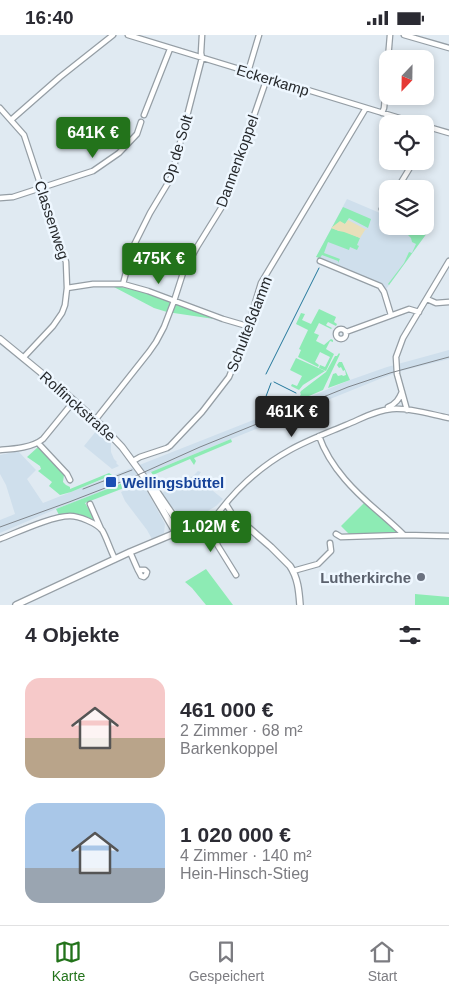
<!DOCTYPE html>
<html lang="de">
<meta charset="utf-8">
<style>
body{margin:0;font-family:Helvetica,sans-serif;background:#f7f7f7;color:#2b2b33;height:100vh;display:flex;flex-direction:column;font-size:19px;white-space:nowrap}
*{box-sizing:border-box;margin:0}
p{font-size:16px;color:#7c7c81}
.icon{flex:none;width:28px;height:28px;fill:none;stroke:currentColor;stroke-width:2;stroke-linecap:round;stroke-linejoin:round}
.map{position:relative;height:570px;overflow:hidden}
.side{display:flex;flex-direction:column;background:#fff;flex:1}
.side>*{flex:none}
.needle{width:32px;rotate:202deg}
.fabs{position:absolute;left:379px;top:15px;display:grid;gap:10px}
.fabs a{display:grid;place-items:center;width:55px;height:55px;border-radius:10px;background:#fff;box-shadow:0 2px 8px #0003;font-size:25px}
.price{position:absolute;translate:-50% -42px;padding:0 11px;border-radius:5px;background:#23731b;color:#fff;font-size:16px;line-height:32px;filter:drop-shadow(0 1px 2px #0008)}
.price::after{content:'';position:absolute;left:50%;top:30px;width:15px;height:11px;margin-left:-8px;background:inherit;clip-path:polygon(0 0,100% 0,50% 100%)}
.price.active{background:#222;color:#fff}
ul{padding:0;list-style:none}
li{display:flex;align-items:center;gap:15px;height:125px;padding:0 25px}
li span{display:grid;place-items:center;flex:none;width:140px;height:100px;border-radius:15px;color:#555}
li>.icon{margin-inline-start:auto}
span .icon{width:60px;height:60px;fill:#fffc;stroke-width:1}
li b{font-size:21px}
h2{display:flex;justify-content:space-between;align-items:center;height:60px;padding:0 25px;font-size:21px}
.status{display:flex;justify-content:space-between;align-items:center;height:35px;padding:0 25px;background:#fff;direction:ltr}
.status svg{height:14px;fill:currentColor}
.tab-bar{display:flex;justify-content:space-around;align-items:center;height:70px;border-top:1px solid #e1e1e2;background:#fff;font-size:14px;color:#7c7c81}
.tab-bar a{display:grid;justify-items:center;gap:2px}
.tab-bar .active{color:#23731b}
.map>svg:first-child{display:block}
.built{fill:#cfdfec}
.green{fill:#8debb4}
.sand{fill:#e9dfba}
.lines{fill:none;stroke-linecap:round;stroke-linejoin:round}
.stream{stroke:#22779b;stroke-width:1}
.street-casing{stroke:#959ea5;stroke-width:7}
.secondary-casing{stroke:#959ea5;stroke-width:8}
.street{stroke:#fff;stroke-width:4.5}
.secondary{stroke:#fff;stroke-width:5.5}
.tram{stroke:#7f858b;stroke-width:1}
.transit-dot{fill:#1a4fb4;stroke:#eef7ff;stroke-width:2}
.worship-dot{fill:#6b7280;stroke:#eef7ff;stroke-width:2}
.labels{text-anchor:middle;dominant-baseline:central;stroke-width:5;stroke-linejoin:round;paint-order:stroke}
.street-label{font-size:15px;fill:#26292c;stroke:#eef7ff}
.transit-label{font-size:15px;font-weight:bold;fill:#164399;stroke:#eef7ff;text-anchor:start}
.worship-label{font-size:15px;font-weight:bold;fill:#5b616d;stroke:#eef7ff;text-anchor:end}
</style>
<div class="status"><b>16:40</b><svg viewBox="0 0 49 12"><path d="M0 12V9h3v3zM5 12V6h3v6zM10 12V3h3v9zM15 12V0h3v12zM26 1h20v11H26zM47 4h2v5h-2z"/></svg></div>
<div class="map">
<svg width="449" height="570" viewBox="0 0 449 570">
<rect width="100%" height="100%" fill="#e0eaf2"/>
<path class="built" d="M347,164L387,181L388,191H411L427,198L384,257L380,251L320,226V223L316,222Z
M449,315V324L401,336L382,343L231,404L151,437L56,474L0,498V485L15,479L6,450L0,439V420L18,416L36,435L27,444L43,468L271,378L350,345L387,332Z
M97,395L111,408V417L114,424L117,427L116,428L119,431L112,434L84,411Z
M198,436L201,437L197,443L223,464L216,471L206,477L195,482L185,484L181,481L169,469L162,458L193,441Z
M142,447L165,489L164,498L152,504L147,495L125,466L121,457Z"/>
<path class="green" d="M343,172L371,184L368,193L349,183L345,189L339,188L332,193L339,196H344L360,203L357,210L359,211L357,215L350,212L349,215L328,207L324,218L340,224L338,228V226L322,220L320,223L316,222Z
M401,191H411L427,198L389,250L388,249L404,228L409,217L412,218L416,209L412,207L411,203L408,200L410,196Z
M112,251C148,254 181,271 214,284L167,277L154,273Z
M319,274L336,282L334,287L337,289L336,291L328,287L326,290L332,293L331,294L319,288L314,298L319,300L316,306L324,310L331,304L333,305V307L330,306L326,314L334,319L326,336L319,333L320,330L325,332L330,322L320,317L315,327L319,330L318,332L298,322L301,315L299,314L308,295L296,289L301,278L305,279L302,285L311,289Z
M339,318L340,319L323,355L302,364L299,363L301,359L300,358L301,356L326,337L335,321H337Z
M296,323L325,336L303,350L299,355L291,351L292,349L297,351L302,341L290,335Z
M339,327H342L350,345L328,353L333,339L336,338L338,341L342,340L343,341L346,340L345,335L343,336L341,332L339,333L337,330Z
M231,404L232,407L194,423L196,426L194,430L190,424L153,440L151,437Z
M38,412L64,440L63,447L66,450L70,452V454L109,438L112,440L71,457L60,460L49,451L52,447L38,436L41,434L40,431L27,422Z
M133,444V446L123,449L124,453L85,468L88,473L92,475L98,489C83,482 77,478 59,480L56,474Z
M364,468L396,494L397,497L395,499L350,500L341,491Z
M206,534L233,570H206L192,553L185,547Z
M415,559L449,562V570H415Z"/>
<path class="sand" d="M348,185L367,195H365L360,203L344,197L339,196L331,193L340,186L345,189Z"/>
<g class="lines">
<path class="stream" d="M266,339L319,233
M274,347L296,358
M265,364L271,348"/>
<defs>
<path id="street" d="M128,0L419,89
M404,0L449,13
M388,24L390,0
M248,37L259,0
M0,73L24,100L66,227L67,253L65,270L62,278L53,291L23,323
M382,78L384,73L388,31
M144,80L170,14
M11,85L60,42L113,0
M425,91L449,98
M397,154L414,126
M0,163L13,162L93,136L119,118L137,99L141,87
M382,174L388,168
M320,226L380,251L384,257L391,280
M123,249L129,226L134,210L150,178L171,143L202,23L201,18L202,0
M67,253L93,249H123L148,256L223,284L247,291
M427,264L436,268L449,267
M336 299a5 5 0 1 1 10 0a5 5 0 1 1-10 0Z
M346,297L409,274L419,277
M388,372C396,369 399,364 402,357
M407,375L397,339L396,322L403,303L449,226
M96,384L149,317L156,307L164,292L174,266L183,238L197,212L223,170L267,43
M319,401C330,433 356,458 381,479C389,486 397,493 404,500
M38,408L67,439L70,445
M0,415C13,414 32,413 43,404L74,366
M133,426L140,422L167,413L170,411L202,377L229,342L243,307L261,248L366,73
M90,469L101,494
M226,469L234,482
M216,481C235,455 261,431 290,415C308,405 327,398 346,390C361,384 376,375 392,374C408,372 433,380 449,383
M206,485L218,511L236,540
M336,499L341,502L404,500L449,501
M0,504C18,497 52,481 70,481C79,481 96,488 102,495C106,501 111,517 115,524
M130,517L137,533C138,536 140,538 141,541L144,542L146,540L147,537L145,535H138
M293,536L318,529L331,516L330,508"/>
<path id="secondary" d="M0,304L61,354L102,391L122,412L147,446L153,451L183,495
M151,455L176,498
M16,570L130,517L216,481H229L242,487L271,512L290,531C298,543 299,556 300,570"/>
</defs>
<use href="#street" class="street-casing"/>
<use href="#secondary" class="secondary-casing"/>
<use href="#street" class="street"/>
<use href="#secondary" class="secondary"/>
<path class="tram" d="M83,454L132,435
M0,492L69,467L131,443L200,412L348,352L390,338L449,322"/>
</g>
<rect class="transit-dot" x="105" y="441" width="12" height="12" rx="2.5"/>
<circle class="worship-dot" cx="421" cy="542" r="5"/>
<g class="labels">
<g class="street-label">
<text transform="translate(273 45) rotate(17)">Eckerkamp</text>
<text transform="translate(177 114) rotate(-73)">Op de Solt</text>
<text transform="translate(237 126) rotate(-70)">Dannenkoppel</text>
<text transform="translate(52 185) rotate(72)">Classenweg</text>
<text transform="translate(249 289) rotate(-69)">Schulteßdamm</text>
<text transform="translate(78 371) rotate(42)">Rolfinckstraße</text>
</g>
<g class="transit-label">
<text x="122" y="447">Wellingsbüttel</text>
</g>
<g class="worship-label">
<text x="411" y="542">Lutherkirche</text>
</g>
</g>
</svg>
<div class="fabs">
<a><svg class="needle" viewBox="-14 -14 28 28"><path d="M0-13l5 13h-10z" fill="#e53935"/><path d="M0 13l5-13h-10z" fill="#7c7c81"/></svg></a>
<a><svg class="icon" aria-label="locate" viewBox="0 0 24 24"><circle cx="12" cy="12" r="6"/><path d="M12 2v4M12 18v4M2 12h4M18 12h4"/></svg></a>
<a><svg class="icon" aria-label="layers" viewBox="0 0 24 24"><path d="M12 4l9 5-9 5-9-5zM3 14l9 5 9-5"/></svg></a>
</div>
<b class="price" style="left:93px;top:124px">641K €</b>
<b class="price" style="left:159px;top:250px">475K €</b>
<b class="price active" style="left:292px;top:403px">461K €</b>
<b class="price" style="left:211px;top:518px">1.02M €</b>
</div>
<section class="side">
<h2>4 Objekte<svg class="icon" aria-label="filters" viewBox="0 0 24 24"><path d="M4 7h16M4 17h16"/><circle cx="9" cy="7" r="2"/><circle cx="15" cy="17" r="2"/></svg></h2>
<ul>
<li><span style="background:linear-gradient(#f6c9c9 60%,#b9a48a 0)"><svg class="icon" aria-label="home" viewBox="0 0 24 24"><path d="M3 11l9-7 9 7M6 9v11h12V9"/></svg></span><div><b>461 000 €</b><p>2 Zimmer · 68 m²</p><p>Barkenkoppel</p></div></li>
<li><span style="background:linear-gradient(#a9c7e8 65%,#9aa5b1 0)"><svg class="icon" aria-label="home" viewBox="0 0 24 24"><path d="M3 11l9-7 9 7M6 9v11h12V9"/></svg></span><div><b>1 020 000 €</b><p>4 Zimmer · 140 m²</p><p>Hein-Hinsch-Stieg</p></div></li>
</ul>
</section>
<nav class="tab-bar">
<a class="active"><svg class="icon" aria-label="map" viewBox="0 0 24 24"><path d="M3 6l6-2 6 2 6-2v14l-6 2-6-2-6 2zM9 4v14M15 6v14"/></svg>Karte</a>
<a><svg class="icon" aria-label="saved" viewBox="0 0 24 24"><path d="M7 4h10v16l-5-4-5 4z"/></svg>Gespeichert</a>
<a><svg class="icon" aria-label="home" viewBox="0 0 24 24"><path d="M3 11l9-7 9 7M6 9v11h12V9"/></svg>Start</a>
</nav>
